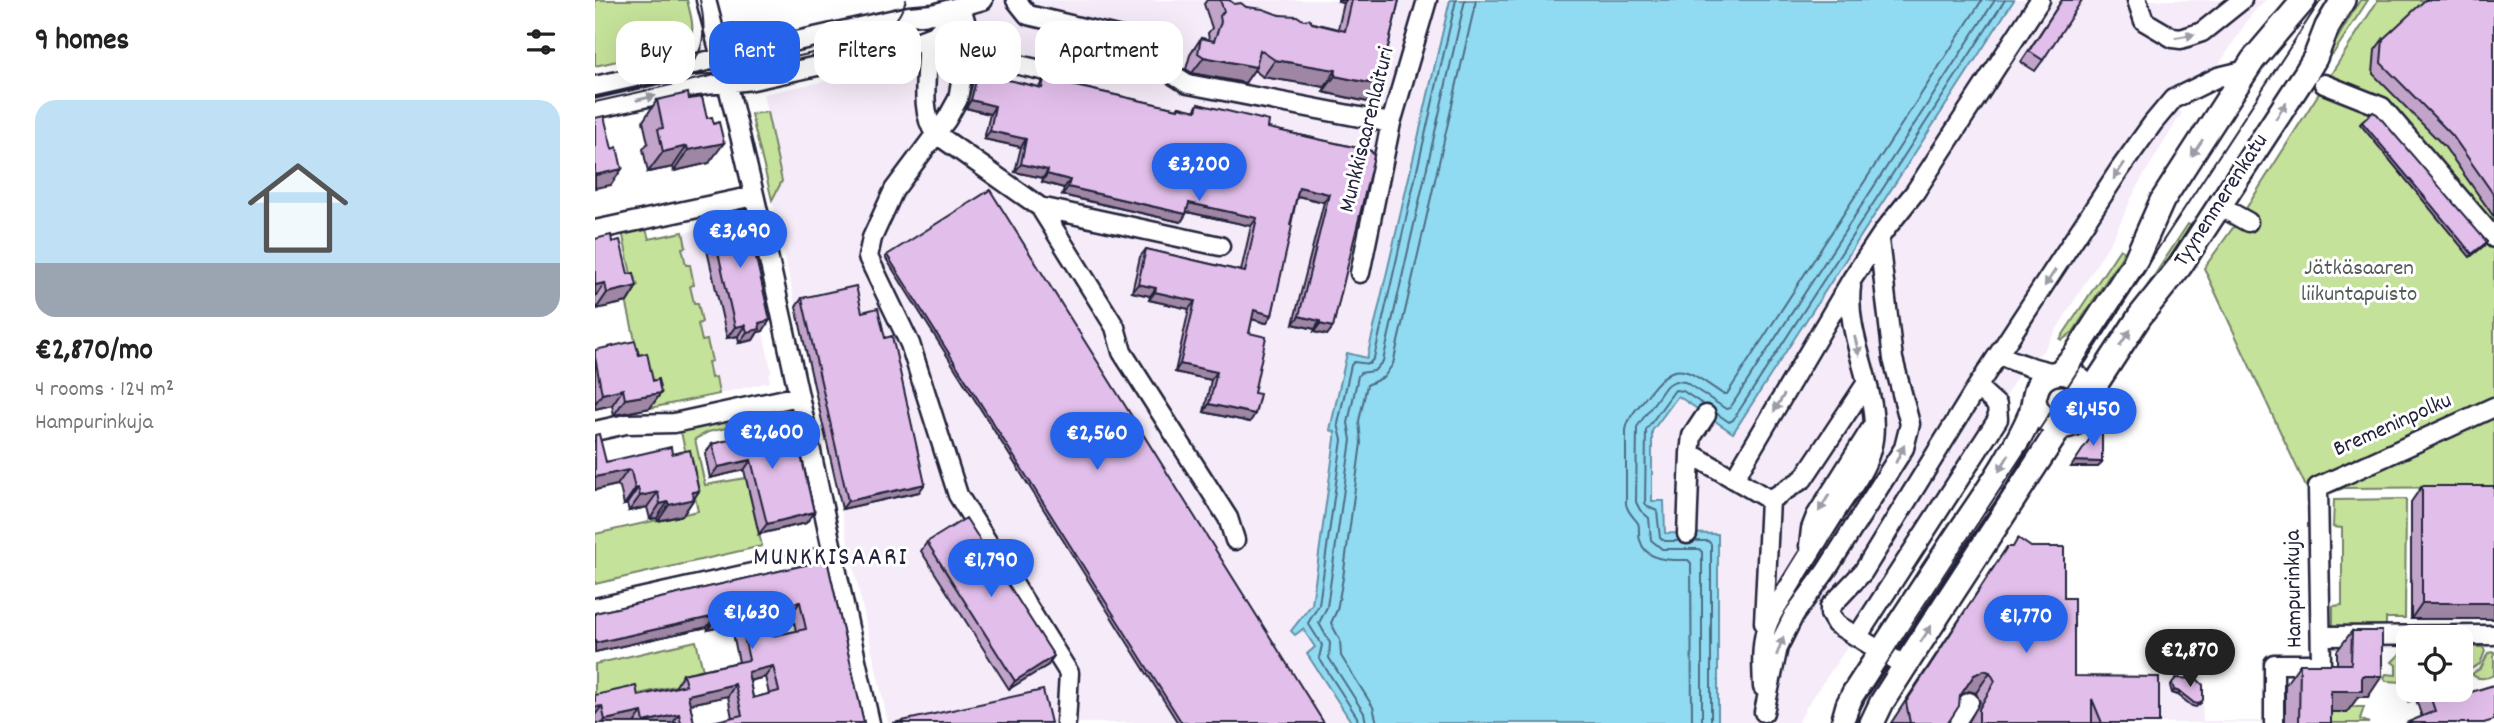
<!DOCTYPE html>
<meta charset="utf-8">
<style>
body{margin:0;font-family:Dekko,sans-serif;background:#f6f6f6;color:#222;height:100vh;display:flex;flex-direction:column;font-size:26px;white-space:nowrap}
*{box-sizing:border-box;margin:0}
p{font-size:23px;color:#767676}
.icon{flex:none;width:38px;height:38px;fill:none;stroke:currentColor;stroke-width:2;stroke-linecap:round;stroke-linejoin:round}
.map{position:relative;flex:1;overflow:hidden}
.details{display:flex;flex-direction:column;background:#fff;width:595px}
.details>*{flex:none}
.hud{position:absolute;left:21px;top:21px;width:665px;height:63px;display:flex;gap:14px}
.controls{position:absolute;left:1801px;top:625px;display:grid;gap:14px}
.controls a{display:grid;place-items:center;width:77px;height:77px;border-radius:14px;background:#fff;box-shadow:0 7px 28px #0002;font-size:35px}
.price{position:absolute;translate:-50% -60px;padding:0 16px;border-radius:24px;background:#2563eb;color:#fff;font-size:23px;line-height:46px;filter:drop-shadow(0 2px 4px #0008)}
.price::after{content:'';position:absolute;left:50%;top:42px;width:21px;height:16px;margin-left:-10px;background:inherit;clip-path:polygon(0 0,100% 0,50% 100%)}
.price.on{background:#222;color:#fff}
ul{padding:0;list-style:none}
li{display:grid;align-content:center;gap:14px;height:371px;padding:0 35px}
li+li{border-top:2px solid #e0e0e0}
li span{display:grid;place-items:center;height:217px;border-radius:21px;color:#555}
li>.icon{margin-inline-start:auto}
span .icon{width:126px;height:126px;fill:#fffc;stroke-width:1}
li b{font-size:30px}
h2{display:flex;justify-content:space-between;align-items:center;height:84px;padding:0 35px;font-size:30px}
.chip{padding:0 24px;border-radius:21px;background:#fff;box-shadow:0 7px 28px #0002;font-size:24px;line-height:63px}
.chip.on{background:#2563eb;color:#fff}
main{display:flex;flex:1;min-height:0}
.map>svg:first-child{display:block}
.built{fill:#f6ecf9}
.green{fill:#c5e29a;stroke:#74826a;stroke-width:2}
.water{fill:#90dbf1;stroke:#6491a8;stroke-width:2}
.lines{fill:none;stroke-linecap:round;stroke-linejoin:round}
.shore{stroke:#4e6c84;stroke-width:2}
.minor-casing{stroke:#22223b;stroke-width:23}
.major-casing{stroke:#22223b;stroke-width:28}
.minor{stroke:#fff;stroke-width:18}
.major{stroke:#fff;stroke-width:23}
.tram{stroke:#22223b;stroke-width:2}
.wall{fill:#c2a4ca;stroke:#22223b;stroke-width:2;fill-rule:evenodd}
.shaded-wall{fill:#9e86a4;stroke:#22223b;stroke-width:2}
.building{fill:#e2bfeb;stroke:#22223b;stroke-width:2;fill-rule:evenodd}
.oneway{fill:#9c9ca7}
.labels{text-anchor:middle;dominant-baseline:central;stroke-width:6;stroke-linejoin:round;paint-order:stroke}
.street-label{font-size:23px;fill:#22223b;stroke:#fff}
.park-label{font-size:23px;fill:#535c58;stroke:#fff}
.quarter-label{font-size:26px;letter-spacing:2px;fill:#22223b;stroke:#fff}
</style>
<main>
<section class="details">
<h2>9 homes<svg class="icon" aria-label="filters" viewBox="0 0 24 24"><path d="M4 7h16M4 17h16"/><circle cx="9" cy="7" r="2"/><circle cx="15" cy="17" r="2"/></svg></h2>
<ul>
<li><span style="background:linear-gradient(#bfe0f5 75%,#9aa5b1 0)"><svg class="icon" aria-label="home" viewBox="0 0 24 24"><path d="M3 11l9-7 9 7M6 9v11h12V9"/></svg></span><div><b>€2,870/mo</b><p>4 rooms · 124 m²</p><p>Hampurinkuja</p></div></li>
</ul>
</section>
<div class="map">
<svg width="1899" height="723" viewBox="0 0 1899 723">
<rect width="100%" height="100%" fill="#fff"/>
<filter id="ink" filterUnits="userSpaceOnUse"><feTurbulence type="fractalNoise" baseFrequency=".0143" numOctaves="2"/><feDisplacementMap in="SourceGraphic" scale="14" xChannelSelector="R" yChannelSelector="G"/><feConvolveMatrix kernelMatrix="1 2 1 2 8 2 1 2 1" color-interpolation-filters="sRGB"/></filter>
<g filter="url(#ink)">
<path class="built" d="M388,0H855L772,358L752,354L717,604L696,630L708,629L721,648L713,654L757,723H293L177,200L187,181L168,94L302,66L341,55L340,35Z
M1419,0H1671L1656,15L1620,71L1574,97L1587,113L1543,185L1518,238L1449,350L1427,369L1413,392L1403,419L1313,559L1212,706L1203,723H1123V534H1070L1057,502V431L1083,396L1138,433Z
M143,220L177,373L174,374L175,382L124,394L121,377L116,378L113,362L117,360L113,341H107L103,323L107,322L103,303L99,304L95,286L99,285L95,265L91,266L87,248L91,247L88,233Z
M1501,681H1607L1608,721H1671V723H1501Z"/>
<path class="green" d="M0,0H92C96,17 105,38 84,47L0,66Z
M1765,0H1773L1738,54L1735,51Z
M1783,0H1899V487L1749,488L1720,498L1711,487L1609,268L1645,218Z
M172,112L187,181L177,200L156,114Z
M1593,224L1601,229L1492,378Z
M50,226L54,239L88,232L91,247L87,248L91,265H95L99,285L95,286L99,303H103L107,322L103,324L107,341L112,340L117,361L113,362L116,378L121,377L124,394L55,408L29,291L39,289L27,231Z
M1525,249L1528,251L1527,256L1478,332L1467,340L1465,339Z
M186,406L188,416L113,432L100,439L110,485L151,478L167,546L0,584V534L103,511L85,427Z
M1811,499L1810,618H1791V627L1738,626V606L1747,605V528L1738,527L1739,500Z
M101,641L110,679L0,704V664Z
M1807,647H1813V690L1816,701L1813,702L1809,682L1791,681L1789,678L1791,674L1801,675V665L1797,662L1806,653Z
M1866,647H1888L1890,651L1885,664L1874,670L1866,664Z
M1899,652V675C1892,679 1882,680 1877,674L1886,668L1893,653Z
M1752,707H1769L1765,719L1774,723H1734L1733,712H1752Z"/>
<path class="water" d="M855,0H1419L1138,433L1083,396L1057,431V501H1069L1070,533L1123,534V723H757L712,654L720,647L708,629L700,635L696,631L717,604L740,439V432L735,430L752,353L772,358Z"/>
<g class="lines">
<path class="shore" d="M1121,413L1134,422L1138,420L1410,0
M1084,541H1070L1065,538L1062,511L1053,507L1050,503L1051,430L1080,390L1088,391L1109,405
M1100,541H1113L1116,544V723
M763,723L762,717L724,658L727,645L713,623L724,605L747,440L743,424L756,365L759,362L774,364L779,358L861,0
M771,723L769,713L734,658L735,643L724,623L732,607L756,440L753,423L763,376L765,373L779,371L788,361L870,0
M782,723L778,707L746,656L745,640L736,623L742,610L748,578L766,443L764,421L772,385L789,377L798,364L881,0
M1097,723L1096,563L1093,560C1075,560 1051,562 1045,540C1043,535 1045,527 1043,523C1038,516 1033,513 1031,504V430C1033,416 1043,408 1051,397C1081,355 1091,370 1128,394H1132L1387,0
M1107,723V552L1104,549H1067L1056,540L1054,518L1045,510L1041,502L1042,427L1071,386L1080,381L1090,382L1131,409L1135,408L1400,0"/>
<defs>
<path id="minor" d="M111,0C174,239 221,482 275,723
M421,0L433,15L543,41L574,72L593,84L796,123
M1542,0L1549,21L1578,38L1586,39L1607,32L1647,0
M366,7L374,34L371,53L477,77
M332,38C334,66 323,110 340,133L445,207L520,327L527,352L633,518L640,540
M371,53L363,99L352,119L299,190L277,238L273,257L315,344L363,495L474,673L471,723
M1729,84L1787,107L1899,238
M0,86L314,16L338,14L388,0
M0,109L101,86L158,80L305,48L340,35L366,7
M1624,206L1653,222
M445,207L625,246
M0,230L159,196
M765,273L796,123L832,0
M1404,354C1421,364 1441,369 1460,373
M1111,415L1097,436L1095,453L1175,500
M1487,417L1509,421
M0,431L31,424L79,423L204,396
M1139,479L1257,279L1289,231L1320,192L1445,0
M1175,500L1208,479L1271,384
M1092,534L1095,453
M1214,546L1216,529L1221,516L1277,427
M0,608L238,555
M1169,623L1175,500
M1726,636L1899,635
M1262,637L1403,419L1402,405L1382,387
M1310,666L1241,624L1235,614V607L1268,572L1382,387L1525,169L1558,123L1578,99L1623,77L1652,70
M1168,687C1167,667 1166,648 1171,629C1175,614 1186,600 1194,587C1211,559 1228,532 1245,505C1257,487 1271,469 1276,449C1290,400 1249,340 1256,286
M1169,712L1183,647L1199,615L1231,571L1309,448L1315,424L1298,359L1284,240
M1360,723L1374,702
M1679,723V664H1726L1723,487L1899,407"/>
<path id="major" d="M1465,372L1480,355L1539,264L1567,201L1658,60L1709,0
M1493,396L1545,316L1585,266L1711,73L1720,58L1732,27L1748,0
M1248,723L1253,705L1259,693C1293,641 1327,589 1361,537C1378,512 1396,487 1411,461C1420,446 1429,430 1436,413C1440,402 1438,388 1448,379C1464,366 1490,374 1493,396C1498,429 1452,440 1439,402
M1277,723L1287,702L1310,666L1466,426"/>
</defs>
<use href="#minor" class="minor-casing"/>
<use href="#major" class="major-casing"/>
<use href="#minor" class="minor"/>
<use href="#major" class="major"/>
<path class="tram" d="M70,79C110,66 113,36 105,0
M0,102L271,41C291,32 304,22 311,0
M1259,723L1267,702L1318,622L1726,0"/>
</g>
<path class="wall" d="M612,0H634L639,4L743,29L749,3L743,2V0H804L784,85L773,102L728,92L730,87L668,77L659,70L650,83L597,73L591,69L595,55L606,38L614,40L613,33L617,28L609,4Z
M1467,0L1448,60L1440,71L1426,62Z
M1899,0V217L1849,146L1778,74L1780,50L1788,39Z
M383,73L444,87L449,79L582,109L584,107L599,111L603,104L673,128L776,151L738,327L732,335L719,332L720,329L698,324L729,202L702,196L677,315L671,323L657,319L654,333L659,393L655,422L609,412L616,380L580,372L594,309L554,300L555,296L537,292L545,257L551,249L646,271L656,226L592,212L586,222L467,195L469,188L447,182L448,178L420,172L426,147L389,139L395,114L371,108L378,81Z
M62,100L114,163L79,171L78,167L53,172L48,149L53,143L48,121Z
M1767,122L1892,242L1890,245L1875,257L1765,124Z
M115,217L168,331L163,332L158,340L144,343L143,336L132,338L107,228Z
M0,239L17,242L33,274L42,286L32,302L1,309L0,304Z
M292,255L729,723H583L290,257Z
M207,298L267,312L324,492L247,509L201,307Z
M0,350L44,355L58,381L66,393L55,408L19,415L17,405L0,409Z
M199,425L219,512L211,523L164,534L149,470L115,478L110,454L117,444Z
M0,435L11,462L77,454L104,491L88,515L63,521L62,518L55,519L52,507L34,511L32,504L29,505L25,487L22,485L0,490Z
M1827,486L1899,619H1816V502Z
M332,542L453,665L414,689L326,551Z
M1412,547L1469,598L1479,676L1564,723H1373L1385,702L1381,693L1374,691L1366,695L1353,723H1296Z
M232,560L269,723L137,718L133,696L95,704L99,723H0V695L43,696L81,687V686L88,674L144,662L136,624L113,630L112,627L0,652V613ZM197,613L201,631L177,636L173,617ZM170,677L174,694L158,698L155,681Z
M1757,631L1773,697H1763L1752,712H1736V723H1690V685L1705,664H1742V651Z
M1581,678L1606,703L1601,707L1597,706L1583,695L1577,693L1575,686Z
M1899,685L1827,717L1820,697H1816L1818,690H1849L1850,700Z"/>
<path class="shaded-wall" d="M744,0H751L749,3L743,2Z
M609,57L661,67L650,83L597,73Z
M680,60L741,70L730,87L668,77Z
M740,76L784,85L773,102L728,92Z
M376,100L400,106L395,114L371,108Z
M395,131L431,139L426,147L389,139Z
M129,143L114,163L79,171L93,150Z
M92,146L78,167L53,172L68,152Z
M426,164L453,170L448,178L420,172Z
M27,169L16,185L0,188V175Z
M452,174L475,180L469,188L447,182Z
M473,187L591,214L586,222L467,195Z
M704,187L734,194L729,202L698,195Z
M594,203L662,218L656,226L588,211Z
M10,283L0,297V285Z
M543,284L561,288L555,296L537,292Z
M42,286L32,302L1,309L12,293Z
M560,292L600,301L594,309L554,300Z
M659,310L677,315L671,323L653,318Z
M704,316L725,321L720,329L698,324Z
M175,320L168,331L163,332L158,340L144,343L152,332L164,323Z
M725,324L738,327L732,335L719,332Z
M150,325L143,336L132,338L140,327Z
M585,364L622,372L616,380L580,372Z
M28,389L17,405L0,409V404L7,394Z
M66,393L55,408L19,415L30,399Z
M614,404L660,414L655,422L609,412Z
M156,460L149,470L115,478L123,467Z
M1480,461L1507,462L1503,467H1476Z
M33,470L22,485L0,490V477Z
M330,484L324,492L247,509L253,501Z
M43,488L32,504L29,505L40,489Z
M104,491L88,515L63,521L74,505L97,492Z
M63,492L52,507L34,511L45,496Z
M73,502L62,518L55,519L65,504Z
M219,512L211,523L164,534L172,524Z
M205,602L197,613L163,619L171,608Z
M1827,603H1899V619H1816Z
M144,613L136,624L113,630L120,619Z
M120,616L112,627L0,652V643Z
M459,656L453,665L414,689L420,681Z
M178,666L170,677L145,683L153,672Z
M1389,670L1395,672L1381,693L1374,691L1365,696L1379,675Z
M1767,676H1787L1773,697H1763L1752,712H1721L1736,691Z
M140,684L133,696L85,706L93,695Z
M1579,690L1585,692L1583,695L1577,693Z
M1821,690H1825L1820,697H1816Z
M7,706L0,715V707Z
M47,712L39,723H8L10,720Z
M84,714L78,723H48L49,722Z"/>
<path class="building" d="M625,0H634L639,4L646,3L651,7L668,9L684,15L702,16L708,20L714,19L717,23L750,31L757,0H804L784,85L740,76L741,70L680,60L665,50L661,67L609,57L603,53L606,38L619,41L626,22L625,16L629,11Z
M1467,0H1487L1448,60L1434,51Z
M1830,0H1899V195L1857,135L1786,63L1788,39Z
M383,73L447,88L449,79L583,109L584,107L601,111L603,104L674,121L673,128L776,151L779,156L738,327L725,324V321L704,316L734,194L704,187L695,225L697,226L677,315L659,310L654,333L671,337L659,393L665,394L660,414L614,404L622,372L585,364L600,301L560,292L561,288L543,284L551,249L650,272L662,218L594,203L591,214L473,187L475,180L452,174L453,170L426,164L431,139L395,131L400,106L376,100Z
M93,93L94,99L107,97L112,118L117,117L119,124L124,122L129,143L93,150L92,146L68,152L63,129L68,128L62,100Z
M1778,112L1782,114L1892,242L1877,254L1767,122Z
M9,116L17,149L22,147L27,169L0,175V118Z
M395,190L729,723H587L292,255Z
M150,209L175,320L164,323L165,329L152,332L150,325L140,327L115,217Z
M16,235L17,242L25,240L33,274L39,273L42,286L12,293L10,283L0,285V239Z
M261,286L267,312L283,308L290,338L297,336L330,484L253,501L207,298Z
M40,341L44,355L52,353L58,381L63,379L66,393L30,399L28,389L7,394L0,357V350Z
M199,425L219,512L172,524L156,460L123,467L117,444Z
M1504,425L1507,426V462L1480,461Z
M4,434L11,462L76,447L77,454L95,450L104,491L97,492L99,499L74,505L73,502L65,504L63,492L45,496L43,488L40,489L36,471L33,470L0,477V435Z
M1827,486H1899V603H1827Z
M371,518L459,656L420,681L332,542Z
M1423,538L1436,547H1469V598H1479V676L1564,677V723H1507L1497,699V723H1384V709L1400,681L1395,672L1389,670L1379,675L1365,696L1364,706L1353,723H1315L1311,702L1412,547H1418Z
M232,560L269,723H113L147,715L140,684L93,695L99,723H86L84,714L49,722L47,712L10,720L7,706L0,707V695L41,686L43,696L91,685L88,674L154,660L144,613L120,619V616L0,643V613ZM205,602L211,629L177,636L171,608ZM178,666L184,691L158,698L153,672Z
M1757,631H1787V676H1767V691H1736V723H1704L1705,664H1756Z
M1581,678L1602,679L1608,685V700L1603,704L1599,703L1585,692L1579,690L1577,683Z
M1899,685V720L1889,723H1811L1840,711L1833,690H1849L1850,700Z
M448,690L456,723H298Z"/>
<defs><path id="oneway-solid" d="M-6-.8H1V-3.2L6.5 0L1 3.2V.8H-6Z" transform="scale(1.75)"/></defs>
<g class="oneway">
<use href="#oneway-solid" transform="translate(1590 36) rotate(-9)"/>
<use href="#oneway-solid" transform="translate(51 98) rotate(-13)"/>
<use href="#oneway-solid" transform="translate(1686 111) rotate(-57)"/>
<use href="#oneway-solid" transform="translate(1602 148) rotate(124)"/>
<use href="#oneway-solid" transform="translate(1524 171) rotate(124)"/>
<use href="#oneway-solid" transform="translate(1455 278) rotate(123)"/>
<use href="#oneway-solid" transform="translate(1530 338) rotate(-56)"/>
<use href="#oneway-solid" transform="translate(1262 346) rotate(76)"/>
<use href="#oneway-solid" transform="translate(1184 403) rotate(121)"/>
<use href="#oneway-solid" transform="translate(1305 454) rotate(-64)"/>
<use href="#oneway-solid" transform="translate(1409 463) rotate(121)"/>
<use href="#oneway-solid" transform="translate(1229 503) rotate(122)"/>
<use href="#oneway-solid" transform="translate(1331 634) rotate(-57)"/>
<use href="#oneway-solid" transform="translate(1185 646) rotate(-70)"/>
</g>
</g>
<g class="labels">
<g class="street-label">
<text transform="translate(773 130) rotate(-76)">Munkkisaarenlaituri</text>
<text transform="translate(1627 201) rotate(-57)">Tyynenmerenkatu</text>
<text transform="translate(1798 426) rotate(-24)">Bremeninpolku</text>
<text transform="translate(1700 589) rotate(-91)">Hampurinkuja</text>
</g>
<g class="park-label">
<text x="1764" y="269">Jätkäsaaren<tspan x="1764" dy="26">liikuntapuisto</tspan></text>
</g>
<g class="quarter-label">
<text x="236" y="558">MUNKKISAARI</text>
</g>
</g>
</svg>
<div class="controls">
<a><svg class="icon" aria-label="locate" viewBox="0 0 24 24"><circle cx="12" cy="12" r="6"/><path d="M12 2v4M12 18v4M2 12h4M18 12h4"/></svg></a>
</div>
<b class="price" style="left:604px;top:203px">€3,200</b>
<b class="price" style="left:145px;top:270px">€3,690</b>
<b class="price" style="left:1498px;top:448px">€1,450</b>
<b class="price" style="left:177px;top:471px">€2,600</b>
<b class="price" style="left:502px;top:472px">€2,560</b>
<b class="price" style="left:396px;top:599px">€1,790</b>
<b class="price" style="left:157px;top:651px">€1,630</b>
<b class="price" style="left:1431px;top:655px">€1,770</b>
<b class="price on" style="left:1595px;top:689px">€2,870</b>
<div class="hud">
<a class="chip">Buy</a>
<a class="chip on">Rent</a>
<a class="chip">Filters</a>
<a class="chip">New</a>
<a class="chip">Apartment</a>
</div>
</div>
</main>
